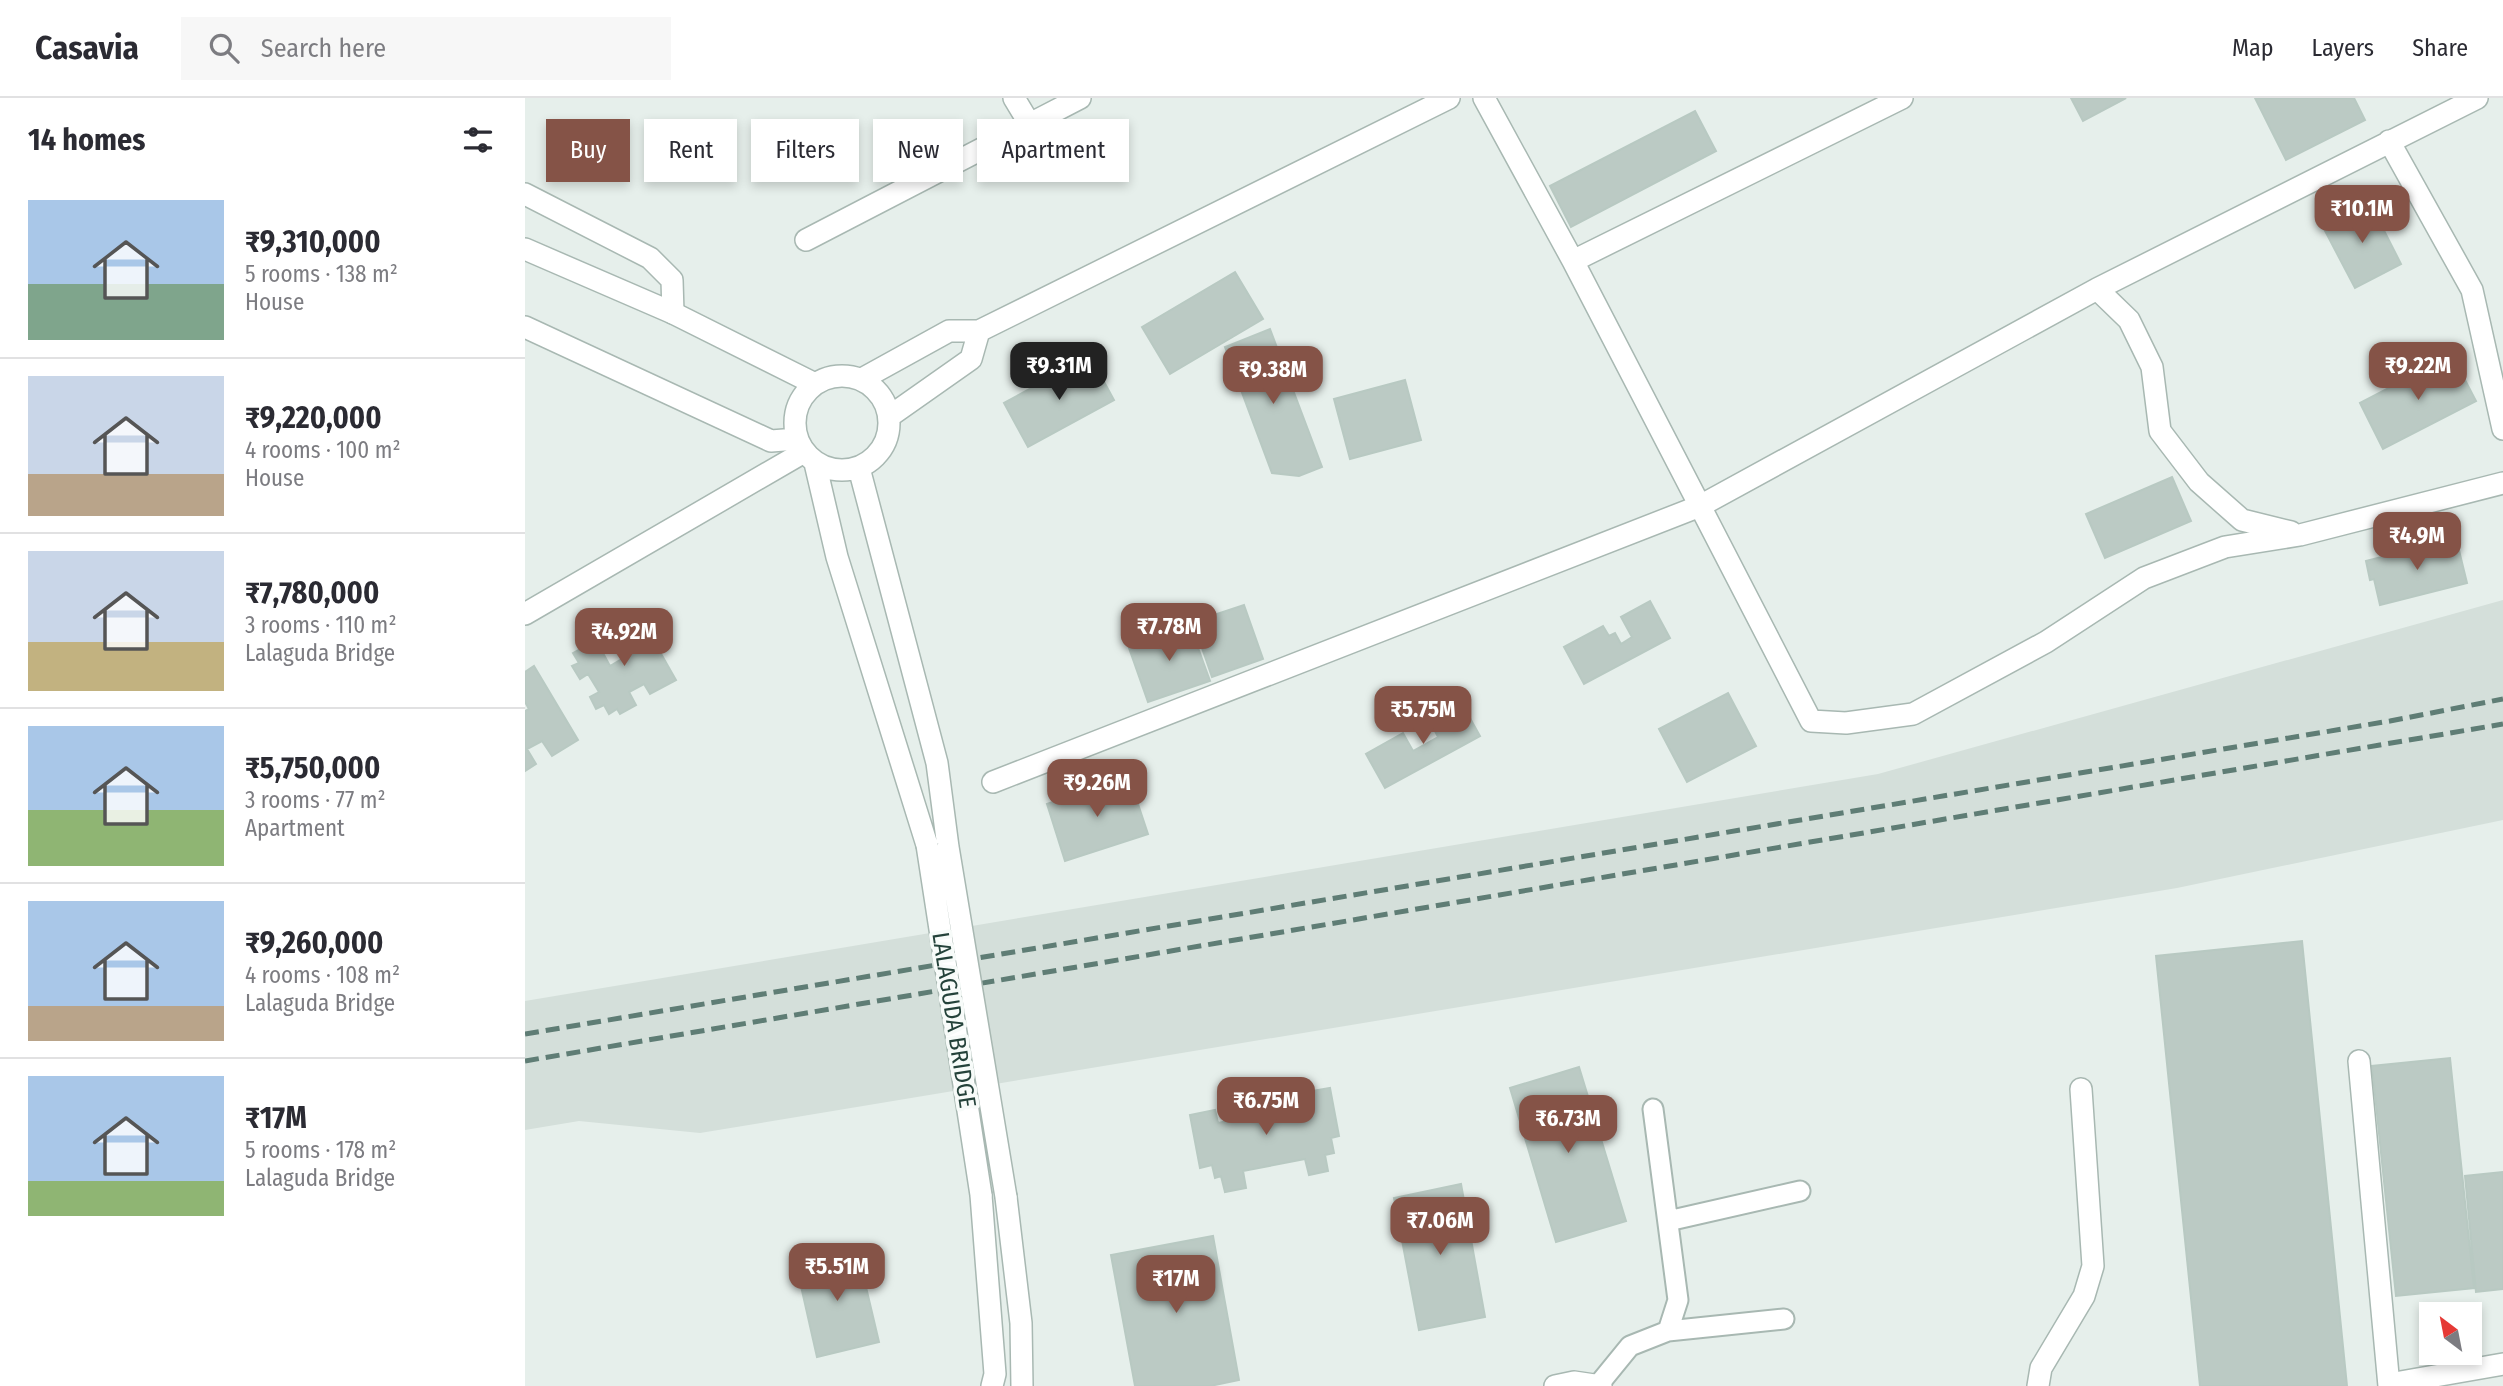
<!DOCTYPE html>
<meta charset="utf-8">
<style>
body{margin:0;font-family:"Fira Sans Condensed",sans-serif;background:#f7f7f7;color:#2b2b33;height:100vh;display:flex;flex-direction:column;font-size:26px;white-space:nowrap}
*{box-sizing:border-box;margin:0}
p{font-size:23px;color:#7c7c81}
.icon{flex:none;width:38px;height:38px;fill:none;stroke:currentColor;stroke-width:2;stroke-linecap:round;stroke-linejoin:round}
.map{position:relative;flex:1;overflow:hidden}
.details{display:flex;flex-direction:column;background:#fff;width:525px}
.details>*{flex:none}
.guide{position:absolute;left:21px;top:21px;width:665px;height:63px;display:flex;gap:14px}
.needle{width:46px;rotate:328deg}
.tools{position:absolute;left:1894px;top:1204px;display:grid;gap:14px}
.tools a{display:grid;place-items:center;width:63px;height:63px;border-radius:0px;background:#fff;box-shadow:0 4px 10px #0003;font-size:35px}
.price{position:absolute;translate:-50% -60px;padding:0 16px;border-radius:14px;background:#855347;color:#fff;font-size:23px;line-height:46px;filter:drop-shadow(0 2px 4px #0008)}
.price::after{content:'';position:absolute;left:50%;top:42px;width:21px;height:16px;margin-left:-10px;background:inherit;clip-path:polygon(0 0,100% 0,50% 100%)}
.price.on{background:#222;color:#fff}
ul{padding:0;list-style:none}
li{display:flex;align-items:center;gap:21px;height:175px;padding:0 28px}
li+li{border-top:2px solid #e1e1e2}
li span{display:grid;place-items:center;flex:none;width:196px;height:140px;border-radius:0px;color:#555}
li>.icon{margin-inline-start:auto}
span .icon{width:84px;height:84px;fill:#fffc;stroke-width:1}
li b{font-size:30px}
h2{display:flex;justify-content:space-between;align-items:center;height:84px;padding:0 28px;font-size:30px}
.chip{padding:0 24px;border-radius:0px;background:#fff;box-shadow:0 4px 10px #0003;font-size:24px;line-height:63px}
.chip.on{background:#855347;color:#fff}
header{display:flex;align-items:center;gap:42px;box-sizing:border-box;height:98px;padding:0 35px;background:#fff;border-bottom:2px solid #e1e1e2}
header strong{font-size:33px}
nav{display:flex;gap:38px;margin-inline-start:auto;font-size:24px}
.search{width:490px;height:63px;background:#f7f7f7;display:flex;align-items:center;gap:18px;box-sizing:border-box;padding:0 24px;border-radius:0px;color:#7c7c81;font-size:26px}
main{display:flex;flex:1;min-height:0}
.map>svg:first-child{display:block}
.built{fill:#d4dfda}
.building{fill:#bbcac4;stroke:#b8c9c2;stroke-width:2}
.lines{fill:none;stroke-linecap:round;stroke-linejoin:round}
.service-casing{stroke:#a8b8b2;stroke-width:23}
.minor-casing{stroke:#a8b8b2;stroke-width:24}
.tertiary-casing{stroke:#a8b8b2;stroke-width:24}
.service{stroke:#fff;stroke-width:19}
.minor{stroke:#fff;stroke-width:21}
.tertiary{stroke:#fff;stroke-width:21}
.rail{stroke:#5f7d75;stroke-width:5;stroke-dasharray:14 7;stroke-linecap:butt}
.tertiary-bridge-casing{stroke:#a8b8b2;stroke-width:24;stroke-linecap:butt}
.tertiary-bridge{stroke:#fff;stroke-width:21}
.labels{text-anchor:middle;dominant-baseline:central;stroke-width:7;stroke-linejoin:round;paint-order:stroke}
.street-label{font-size:24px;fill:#24423a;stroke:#f7fbf9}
</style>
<header>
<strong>Casavia</strong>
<div class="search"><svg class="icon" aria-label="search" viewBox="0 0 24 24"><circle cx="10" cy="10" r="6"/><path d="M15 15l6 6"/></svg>Search here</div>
<nav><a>Map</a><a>Layers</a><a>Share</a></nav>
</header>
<main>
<section class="details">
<h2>14 homes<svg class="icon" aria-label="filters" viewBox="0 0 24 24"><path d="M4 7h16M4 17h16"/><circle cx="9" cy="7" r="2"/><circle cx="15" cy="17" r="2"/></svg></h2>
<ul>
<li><span style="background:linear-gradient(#a9c7e8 60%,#7fa58c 0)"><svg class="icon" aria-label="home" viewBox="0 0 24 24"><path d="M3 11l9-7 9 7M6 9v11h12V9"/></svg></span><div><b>₹9,310,000</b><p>5 rooms · 138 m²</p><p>House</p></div></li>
<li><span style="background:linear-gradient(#c9d6e8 70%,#b9a48a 0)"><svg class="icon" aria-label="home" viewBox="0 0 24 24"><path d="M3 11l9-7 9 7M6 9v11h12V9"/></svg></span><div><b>₹9,220,000</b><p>4 rooms · 100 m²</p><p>House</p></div></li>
<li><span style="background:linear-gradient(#c9d6e8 65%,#c2b280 0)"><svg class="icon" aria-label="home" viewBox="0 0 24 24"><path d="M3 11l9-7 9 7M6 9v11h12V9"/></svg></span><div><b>₹7,780,000</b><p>3 rooms · 110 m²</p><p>Lalaguda Bridge</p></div></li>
<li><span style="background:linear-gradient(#a9c7e8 60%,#8fb573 0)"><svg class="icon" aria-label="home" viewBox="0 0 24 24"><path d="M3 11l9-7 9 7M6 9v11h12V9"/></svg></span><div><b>₹5,750,000</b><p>3 rooms · 77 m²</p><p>Apartment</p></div></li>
<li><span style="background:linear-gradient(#a9c7e8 75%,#b9a48a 0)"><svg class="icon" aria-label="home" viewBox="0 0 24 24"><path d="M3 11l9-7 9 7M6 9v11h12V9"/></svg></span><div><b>₹9,260,000</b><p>4 rooms · 108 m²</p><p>Lalaguda Bridge</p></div></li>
<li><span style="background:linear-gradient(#a9c7e8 75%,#8fb573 0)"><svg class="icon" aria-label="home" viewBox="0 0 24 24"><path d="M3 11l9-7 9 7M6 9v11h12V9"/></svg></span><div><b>₹17M</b><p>5 rooms · 178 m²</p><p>Lalaguda Bridge</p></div></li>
</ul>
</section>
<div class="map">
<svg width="1978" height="1288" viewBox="0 0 1978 1288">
<rect width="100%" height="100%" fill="#e6efeb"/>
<path class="built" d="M1978,502V722L1652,790L175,1035L54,1023L0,1032V903L1353,676Z"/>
<path class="building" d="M1546,0H1601L1558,23Z
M1730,0H1829L1840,22L1761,62Z
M1170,13L1191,53L1046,129L1025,88Z
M1845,105L1876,166L1830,190L1798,129Z
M710,174L738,221L645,276L617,229Z
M745,231L797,369L774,378L747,375L700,249Z
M1927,257L1951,303L1858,351L1835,305Z
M565,258L589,302L503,349L479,305Z
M880,282L896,342L825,361L809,301Z
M1647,379L1666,423L1580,460L1561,416Z
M1931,440L1942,485L1855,507L1849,481L1845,482L1841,463Z
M1125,503L1145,540L1059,586L1039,549L1078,528L1084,538L1090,535L1096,546L1107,539L1096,519Z
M719,507L738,561L687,579L668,524Z
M114,517L151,582L125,596L119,586L104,594L111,607L95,616L92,611L84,616L79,607L71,611L65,599L74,594L63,576L55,581L47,568L54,565L48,555L71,542L85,568L105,556L90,531Z
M664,525L685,583L623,604L603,547Z
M9,568L53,642L27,658L17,643L2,651L11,666L0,673V613L4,611L0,604V574Z
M1203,595L1231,648L1162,684L1134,631Z
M936,604L955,638L860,690L841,656L878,635L888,653L913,639L904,621Z
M604,679L623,736L540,763L522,706Z
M1777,843L1822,1288H1675L1631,858Z
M1925,960L1949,1190L1871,1198L1847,968Z
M1054,969L1101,1123L1031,1144L985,990Z
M805,990L814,1038L806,1040L809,1055L800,1057L803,1073L784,1077L780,1061L718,1073L721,1090L700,1094L696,1078L690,1080L687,1067L675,1070L665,1017L690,1012L693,1025L703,1023L701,1010L775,996L778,1010L789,1008L787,993Z
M1978,1074V1191L1951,1194L1940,1078Z
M936,1086L960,1219L894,1232L869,1100Z
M688,1138L714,1282L685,1288H610L586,1157Z
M332,1151L354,1244L292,1259L271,1166Z"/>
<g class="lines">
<defs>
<path id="service" d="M1128,1011L1153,1202L1143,1233
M1143,1123L1275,1093
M1074,1286L1105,1248L1143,1233L1259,1221"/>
<path id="minor" d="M489,0L504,25
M959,0L1048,163L1175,408L1572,191L1952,0
M1864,43L1947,192L1978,331
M0,96L125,160L147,182L148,215
M281,142L555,0
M1048,163L1377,0
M1572,191L1604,222L1627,269L1635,333L1674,384L1717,422L1766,434
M0,516L279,354
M468,684L1175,408L1286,623L1321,625L1388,616L1521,544L1619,480L1700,449L1775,437L1978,385
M1834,963L1864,1288
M1864,1286L1978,1266
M1030,1288L1049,1284L1076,1288
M1513,1288L1516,1270L1559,1198L1568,1168L1556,991"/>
<path id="tertiary" d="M0,151L148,215L290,286
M0,229L246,343L272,341
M270 325a47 47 0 1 1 94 0a47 47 0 1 1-94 0Z
M337,281L424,233H454L924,0
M365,318L446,261L454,233
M290,365L312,459L402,747
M334,370L412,665L423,749
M456,1097L470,1276L467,1288
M481,1099L496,1225L497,1288"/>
</defs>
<use href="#service" class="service-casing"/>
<use href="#minor" class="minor-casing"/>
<use href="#tertiary" class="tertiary-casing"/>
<use href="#service" class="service"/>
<use href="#minor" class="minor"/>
<use href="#tertiary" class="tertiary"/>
<path class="rail" d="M0,936L1865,623L1978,601
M0,963L1978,626"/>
<defs>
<path id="tertiary-bridge" d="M402,747L456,1097
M423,749L481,1099"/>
</defs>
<use href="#tertiary-bridge" class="tertiary-bridge-casing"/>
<use href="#tertiary-bridge" class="tertiary-bridge"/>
</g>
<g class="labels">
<g class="street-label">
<text transform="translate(429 922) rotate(81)">LALAGUDA BRIDGE</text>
</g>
</g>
</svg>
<div class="tools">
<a><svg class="needle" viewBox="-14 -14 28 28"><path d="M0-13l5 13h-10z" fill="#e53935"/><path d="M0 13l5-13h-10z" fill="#7c7c81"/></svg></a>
</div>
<b class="price" style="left:1837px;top:147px">₹10.1M</b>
<b class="price on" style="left:534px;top:304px">₹9.31M</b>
<b class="price" style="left:1893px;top:304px">₹9.22M</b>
<b class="price" style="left:748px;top:308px">₹9.38M</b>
<b class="price" style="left:1892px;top:474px">₹4.9M</b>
<b class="price" style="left:644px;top:565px">₹7.78M</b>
<b class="price" style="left:99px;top:570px">₹4.92M</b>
<b class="price" style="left:898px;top:648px">₹5.75M</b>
<b class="price" style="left:572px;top:721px">₹9.26M</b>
<b class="price" style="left:741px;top:1039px">₹6.75M</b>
<b class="price" style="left:1043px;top:1057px">₹6.73M</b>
<b class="price" style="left:915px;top:1159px">₹7.06M</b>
<b class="price" style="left:312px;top:1205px">₹5.51M</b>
<b class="price" style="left:651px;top:1217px">₹17M</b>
<div class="guide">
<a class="chip on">Buy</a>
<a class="chip">Rent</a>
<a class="chip">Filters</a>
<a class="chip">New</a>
<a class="chip">Apartment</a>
</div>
</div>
</main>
